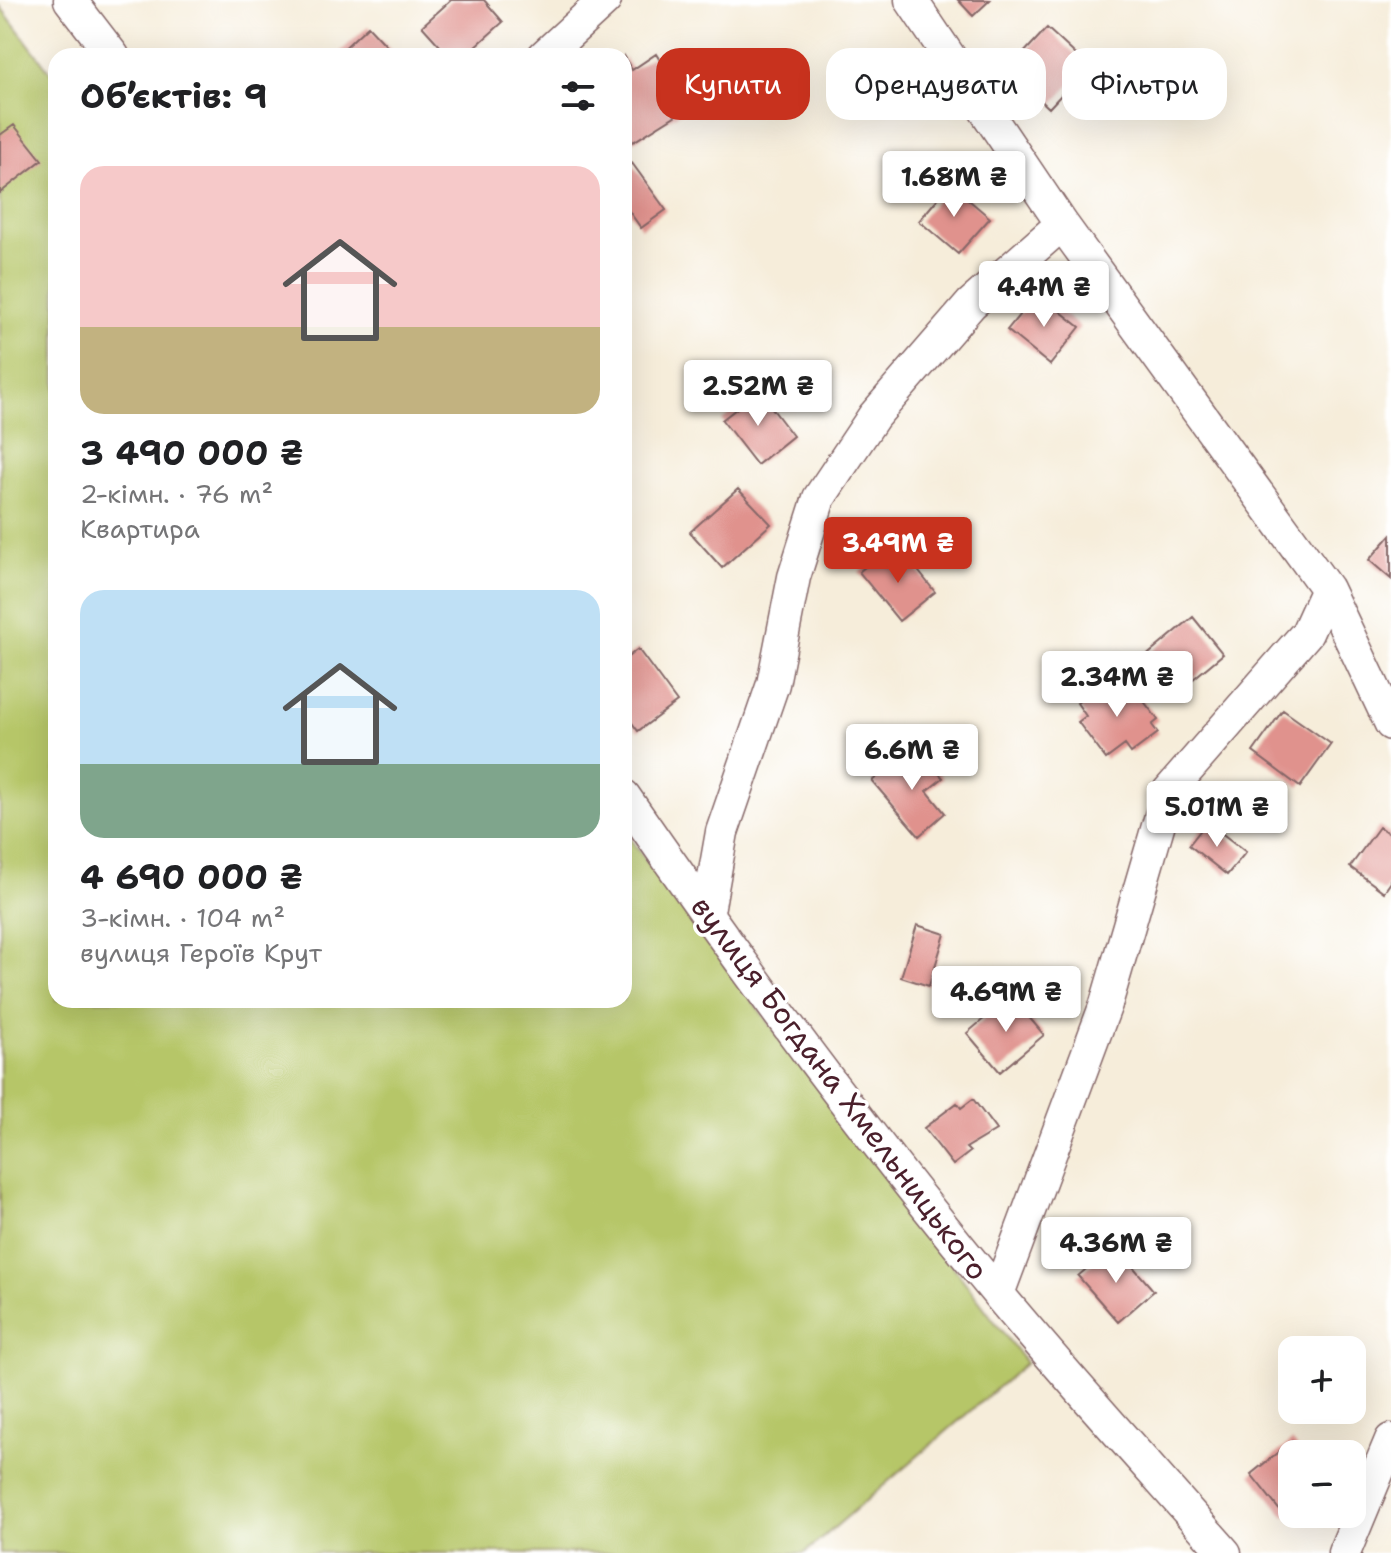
<!DOCTYPE html>
<html lang="uk">
<meta charset="utf-8">
<style>
body{margin:0;font-family:"Shantell Sans",sans-serif;background:#f2f2f2;color:#202124;height:100vh;display:flex;flex-direction:column;font-size:30px;white-space:nowrap}
*{box-sizing:border-box;margin:0}
p{font-size:26px;color:#757577}
.icon{flex:none;width:44px;height:44px;fill:none;stroke:currentColor;stroke-width:2;stroke-linecap:round;stroke-linejoin:round}
.map{position:relative;flex:1;overflow:hidden}
.sheet{position:absolute;left:48px;top:48px;width:584px;height:960px;display:flex;flex-direction:column;background:#fff;border-radius:24px;box-shadow:0 8px 32px #0002}
.sheet>*{flex:none}
.guide{position:absolute;left:656px;top:48px;width:614px;height:72px;display:flex;gap:16px}
.tools{position:absolute;left:1278px;top:1336px;display:grid;gap:16px}
.tools a{display:grid;place-items:center;width:88px;height:88px;border-radius:16px;background:#fff;box-shadow:0 8px 32px #0002;font-size:40px}
.price{position:absolute;translate:-50% -68px;padding:0 18px;border-radius:8px;background:#fff;color:#222;font-size:26px;line-height:52px;filter:drop-shadow(0 2px 4px #0008)}
.price::after{content:'';position:absolute;left:50%;top:48px;width:24px;height:18px;margin-left:-12px;background:inherit;clip-path:polygon(0 0,100% 0,50% 100%)}
.price.selected{background:#c8321e;color:#fff}
ul{padding:0;list-style:none}
li{display:grid;align-content:center;gap:16px;height:424px;padding:0 32px}
li span{display:grid;place-items:center;height:248px;border-radius:24px;color:#555}
li>.icon{margin-inline-start:auto}
span .icon{width:144px;height:144px;fill:#fffc;stroke-width:1}
li b{font-size:34px}
h2{display:flex;justify-content:space-between;align-items:center;height:96px;padding:0 32px;font-size:34px}
.pill{padding:0 28px;border-radius:24px;background:#fff;box-shadow:0 8px 32px #0002;font-size:28px;line-height:72px}
.pill.selected{background:#c8321e;color:#fff}
.map>svg:first-child{display:block}
.green{fill:#b6c668;stroke:#80724a;stroke-width:2}
.building{fill:#e0928d}
.lines{fill:none;stroke-linecap:round;stroke-linejoin:round}
.minor-casing{stroke:#866768;stroke-width:35}
.minor{stroke:#fff;stroke-width:32}
.labels{text-anchor:middle;dominant-baseline:central;stroke-width:7;stroke-linejoin:round;paint-order:stroke}
.street-label{font-size:30px;fill:#4a1f2b;stroke:#fff}
</style>
<div class="map">
<svg width="1391" height="1553" viewBox="0 0 1391 1553">
<rect width="100%" height="100%" fill="#fff"/>
<filter id="ink" filterUnits="userSpaceOnUse"><feTurbulence type="fractalNoise" baseFrequency=".0125" numOctaves="2"/><feDisplacementMap in="SourceGraphic" scale="16" xChannelSelector="R" yChannelSelector="G"/><feConvolveMatrix kernelMatrix="1 2 1 2 8 2 1 2 1" color-interpolation-filters="sRGB"/></filter>
<filter id="wash" filterUnits="userSpaceOnUse"><feTurbulence type="fractalNoise" baseFrequency=".006" numOctaves="4" result="noise"/><feDisplacementMap in="SourceGraphic" scale="32" xChannelSelector="R" yChannelSelector="G"/><feGaussianBlur stdDeviation="1.8" result="paint"/><feColorMatrix in="noise" values="0 0 0 0 0 0 0 0 0 0 0 0 0 0 0 0 0 1.4 0 .05"/><feComposite in="paint" operator="in"/></filter>
<g filter="url(#wash)">
<rect width="100%" height="100%" fill="#f6edda"/>
<path class="green" d="M0,6L56,80V1000H624V831L1026,1363L805,1553H0Z"/>
<g id="blocks">
<path class="building" d="M451,0H484L503,22L465,56H449L422,26Z
M958,0H990L973,16Z
M368,26L396,56H336Z
M1047,28L1088,66L1049,108L1008,70Z
M656,54L689,107L633,142L624,127V57L632,70Z
M14,125L42,160L0,193V135Z
M632,163L666,210L641,228L624,204V169Z
M950,184L990,218L958,254L919,221Z
M1037,293L1080,327L1050,365L1007,330Z
M759,391L793,436L757,465L722,420Z
M738,489L771,524L722,568L690,532Z
M1391,535V579L1369,560Z
M904,553L935,592L899,621L859,572L877,557L886,567Z
M1193,617L1223,654L1174,695L1144,658Z
M638,649L677,702L638,731L624,712V660Z
M1111,678L1120,690L1130,683L1158,720L1152,725L1158,733L1131,753L1125,745L1106,759L1078,722L1086,716L1077,703Z
M1283,710L1331,744L1300,787L1253,752Z
M923,755L943,778L927,791L945,813L919,836L872,781L901,757L909,767Z
M1207,822L1246,852L1227,875L1189,845Z
M1379,827L1391,835V882L1384,892L1350,867Z
M917,925L945,934L929,986L901,977Z
M1011,996L1044,1035L1000,1072L967,1033Z
M973,1099L996,1130L966,1148L970,1152L953,1165L924,1128L957,1103L961,1108Z
M1107,1251L1115,1260L1122,1254L1154,1291L1118,1322L1078,1276Z
M1292,1441L1303,1454H1292V1511L1285,1517L1251,1474Z"/>
</g>
</g>
<g filter="url(#ink)">
<use href="#blocks" fill-opacity="0" stroke="#866768" stroke-width="2"/>
<g class="lines">
<defs>
<path id="minor" d="M70,0L113,56
M911,0L1062,224L1327,589L1307,633L1168,792L1106,1004L998,1294
M544,56L605,0
M1327,589L1391,724
M624,796C742,967 865,1134 998,1294C1071,1382 1149,1467 1225,1553
M707,917L722,832L773,684L794,577L819,498L874,416L971,304L1062,224
M1344,1553L1391,1440"/>
</defs>
<use href="#minor" class="minor-casing"/>
<use href="#minor" class="minor"/>
</g>
</g>
<g class="labels">
<g class="street-label">
<text transform="translate(840 1088) rotate(53)">вулиця Богдана Хмельницького</text>
</g>
</g>
</svg>
<div class="tools">
<a>+</a>
<a>−</a>
</div>
<b class="price" style="left:954px;top:219px">1.68M ₴</b>
<b class="price" style="left:1044px;top:329px">4.4M ₴</b>
<b class="price" style="left:758px;top:428px">2.52M ₴</b>
<b class="price selected" style="left:898px;top:585px">3.49M ₴</b>
<b class="price" style="left:1117px;top:719px">2.34M ₴</b>
<b class="price" style="left:912px;top:792px">6.6M ₴</b>
<b class="price" style="left:1217px;top:849px">5.01M ₴</b>
<b class="price" style="left:1006px;top:1034px">4.69M ₴</b>
<b class="price" style="left:1116px;top:1285px">4.36M ₴</b>
<div class="guide">
<a class="pill selected">Купити</a>
<a class="pill">Орендувати</a>
<a class="pill">Фільтри</a>
</div>
<section class="sheet">
<h2>Об’єктів: 9<svg class="icon" aria-label="filters" viewBox="0 0 24 24"><path d="M4 7h16M4 17h16"/><circle cx="9" cy="7" r="2"/><circle cx="15" cy="17" r="2"/></svg></h2>
<ul>
<li><span style="background:linear-gradient(#f6c9c9 65%,#c2b280 0)"><svg class="icon" aria-label="home" viewBox="0 0 24 24"><path d="M3 11l9-7 9 7M6 9v11h12V9"/></svg></span><div><b>3 490 000 ₴</b><p>2-кімн. · 76 m²</p><p>Квартира</p></div></li>
<li><span style="background:linear-gradient(#bfe0f5 70%,#7fa58c 0)"><svg class="icon" aria-label="home" viewBox="0 0 24 24"><path d="M3 11l9-7 9 7M6 9v11h12V9"/></svg></span><div><b>4 690 000 ₴</b><p>3-кімн. · 104 m²</p><p>вулиця Героїв Крут</p></div></li>
</ul>
</section>
</div>
